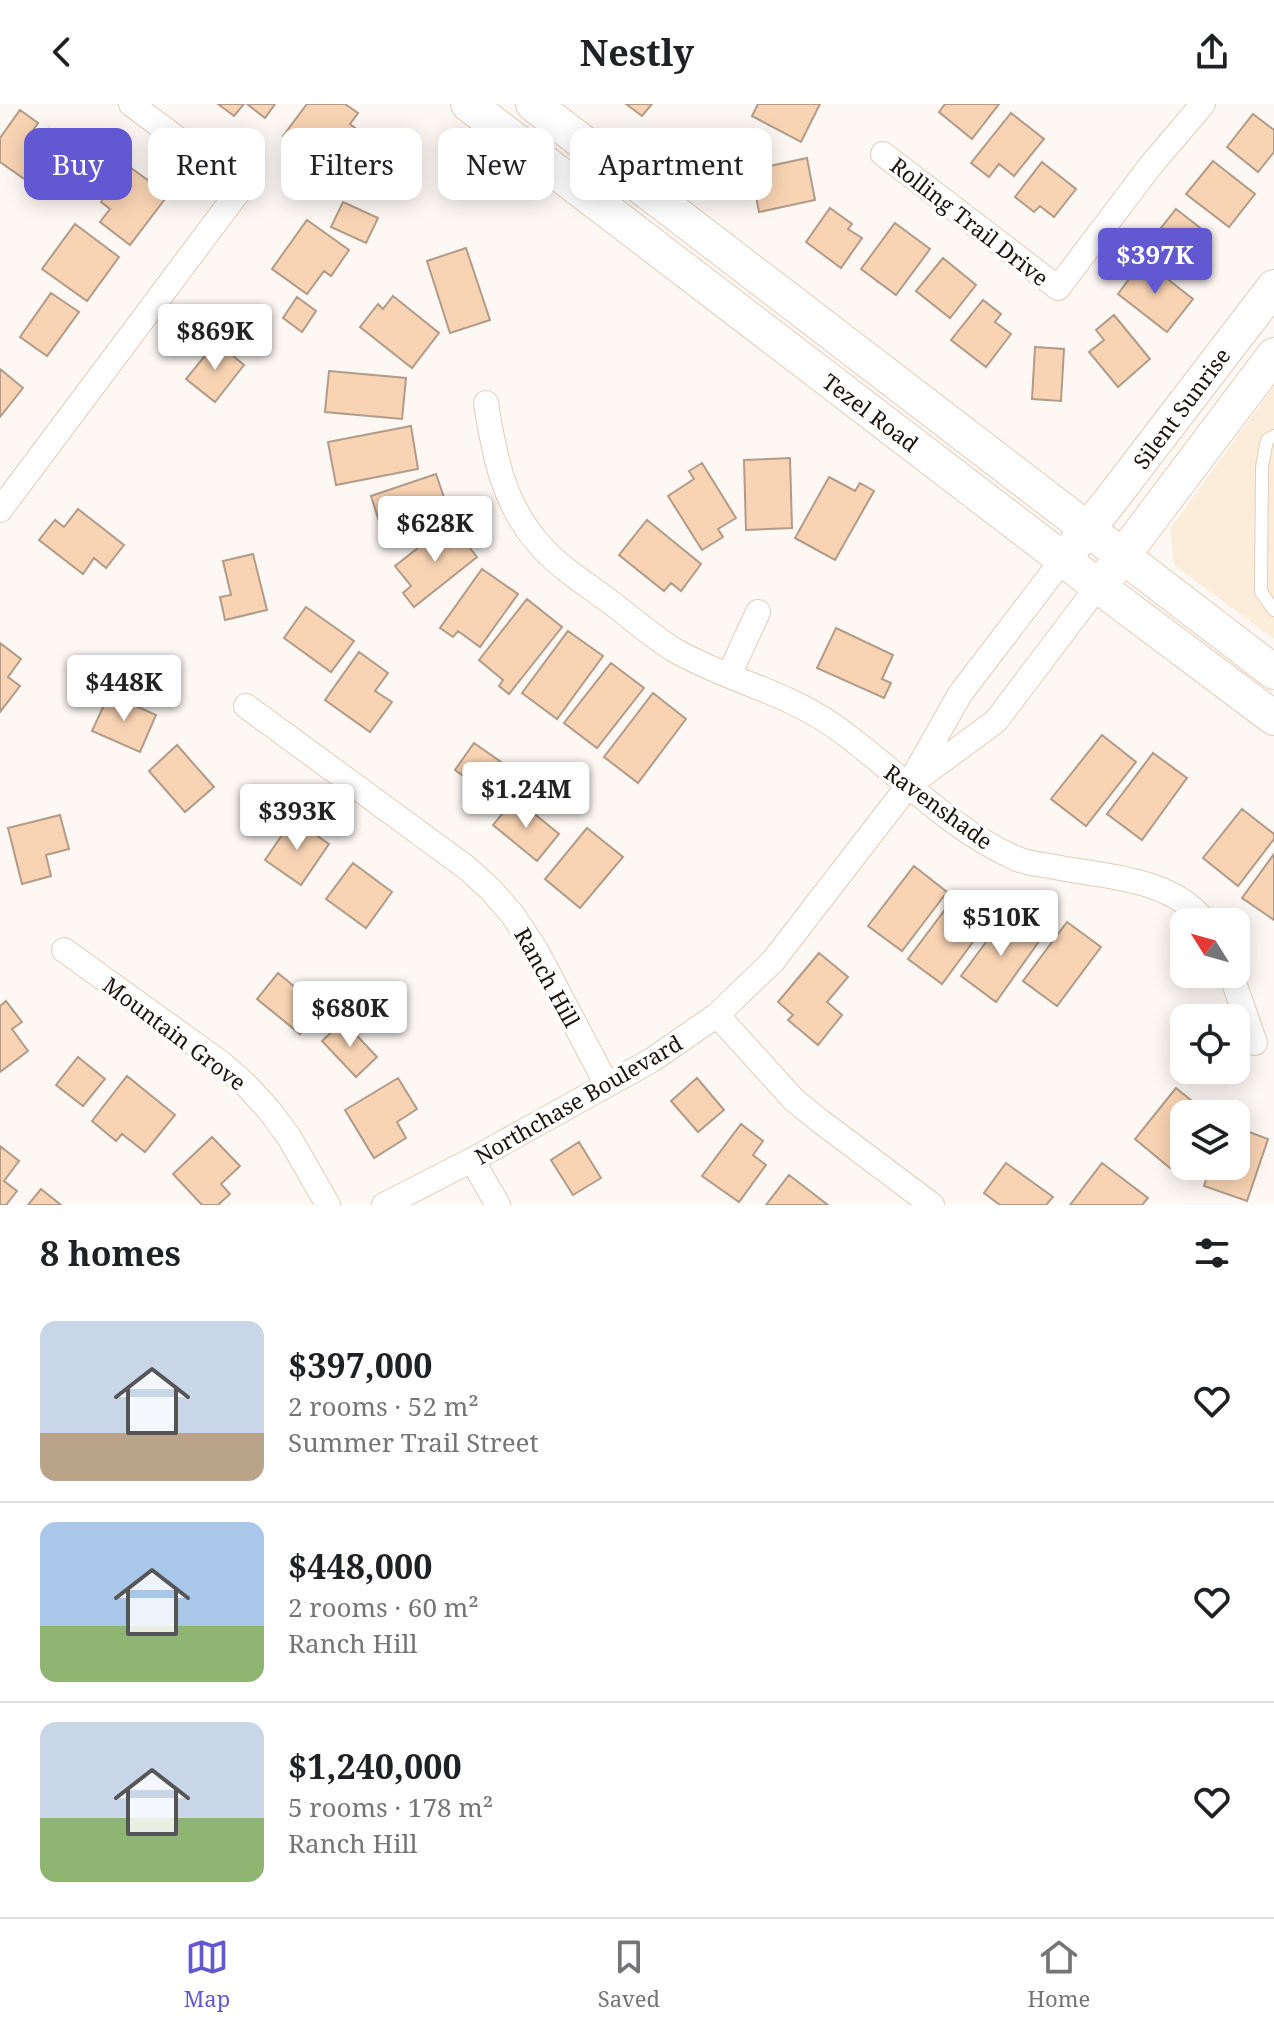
<!DOCTYPE html>
<meta charset="utf-8">
<style>
body{margin:0;font-family:"Noto Serif",serif;background:#f2f2f2;color:#202124;height:100vh;display:flex;flex-direction:column;font-size:30px;white-space:nowrap}
*{box-sizing:border-box;margin:0}
p{font-size:26px;color:#757577}
.icon{flex:none;width:44px;height:44px;fill:none;stroke:currentColor;stroke-width:2;stroke-linecap:round;stroke-linejoin:round}
.map{position:relative;height:1101px;overflow:hidden}
.details{display:flex;flex-direction:column;background:#fff;flex:1}
.details>*{flex:none}
.hud{position:absolute;left:24px;top:24px;width:800px;height:72px;display:flex;gap:16px}
.needle{width:52px;rotate:307deg}
.controls{position:absolute;left:1170px;top:804px;display:grid;gap:16px}
.controls a{display:grid;place-items:center;width:80px;height:80px;border-radius:16px;background:#fff;box-shadow:0 4px 20px #0003;font-size:40px}
.price{position:absolute;translate:-50% -68px;padding:0 18px;border-radius:8px;background:#fff;color:#222;font-size:26px;line-height:52px;filter:drop-shadow(0 2px 4px #0008)}
.price::after{content:'';position:absolute;left:50%;top:48px;width:24px;height:18px;margin-left:-12px;background:inherit;clip-path:polygon(0 0,100% 0,50% 100%)}
.price.selected{background:#6259d2;color:#fff}
ul{padding:0;list-style:none}
li{display:flex;align-items:center;gap:24px;height:200px;padding:0 40px}
li+li{border-top:2px solid #e0e0e0}
li span{display:grid;place-items:center;flex:none;width:224px;height:160px;border-radius:16px;color:#555}
li>.icon{margin-inline-start:auto}
span .icon{width:96px;height:96px;fill:#fffc;stroke-width:1}
li b{font-size:34px}
h2{display:flex;justify-content:space-between;align-items:center;height:96px;padding:0 40px;font-size:34px}
.tag{padding:0 28px;border-radius:16px;background:#fff;box-shadow:0 4px 20px #0003;font-size:28px;line-height:72px}
.tag.selected{background:#6259d2;color:#fff}
header{display:flex;justify-content:space-between;align-items:center;height:104px;padding:0 40px;background:#fff;font-size:36px;font-weight:700}
.tab-bar{display:flex;justify-content:space-around;align-items:center;height:112px;border-top:2px solid #e0e0e0;background:#fff;font-size:22px;color:#757577}
.tab-bar a{display:grid;justify-items:center;gap:4px}
.tab-bar .selected{color:#6259d2}
.map>svg:first-child{display:block}
.commercial{fill:#fcedda}
.building{fill:#f9d4b4;stroke:#b29b88;stroke-width:2}
.lines{fill:none;stroke-linecap:round;stroke-linejoin:round}
.lane-casing{stroke:#e4ccb7;stroke-width:14}
.street-casing{stroke:#e4ccb7;stroke-width:26}
.secondary-casing{stroke:#e4ccb7;stroke-width:36}
.lane{stroke:#fff;stroke-width:12}
.street{stroke:#fff;stroke-width:24}
.secondary{stroke:#fff;stroke-width:34}
.labels{text-anchor:middle;dominant-baseline:central;stroke-width:7;stroke-linejoin:round;paint-order:stroke}
.street-label{font-size:22px;fill:#1b130c;stroke:#fff}
</style>
<header><svg class="icon" aria-label="back" viewBox="0 0 24 24"><path d="M15 5l-7 7 7 7"/></svg>Nestly<svg class="icon" aria-label="share" viewBox="0 0 24 24"><path d="M12 15V3M7 8l5-5 5 5M5 13v7h14v-7"/></svg></header>
<div class="map">
<svg width="1274" height="1101" viewBox="0 0 1274 1101">
<rect width="100%" height="100%" fill="#fdf8f4"/>
<path class="commercial" d="M1274,282V535L1174,461L1170,425Z"/>
<path class="building" d="M218,0H244L234,12Z
M247,0H275L265,14Z
M307,0H345L358,9L350,20L363,30L338,62L306,39L301,45L283,32Z
M626,0H652L642,12Z
M758,0H820L801,38L752,12Z
M945,0H999L972,35L939,8Z
M20,6L38,19L30,31L40,38L49,25L65,37L33,81L0,58V34Z
M1011,9L1044,35L1014,72L999,60L989,73L971,59Z
M1253,10L1274,26V48L1258,68L1227,43Z
M108,47L168,91L130,141L100,118L110,105L101,98L113,81L93,67Z
M807,54L815,96L759,108L751,66Z
M1213,57L1255,90L1229,123L1186,90Z
M1042,58L1076,85L1054,113L1040,102L1034,108L1015,93Z
M343,98L378,114L366,139L331,123Z
M830,104L852,120L848,125L862,134L841,164L806,138Z
M1176,105L1208,130L1181,164L1149,139Z
M307,116L349,146L331,172L324,167L307,190L272,165Z
M895,119L930,145L896,191L861,165Z
M75,120L119,153L87,197L42,165Z
M466,144L490,216L450,229L427,157Z
M943,154L976,181L950,214L916,187Z
M1143,156L1193,195L1167,228L1118,190Z
M51,189L79,208L47,252L20,233Z
M393,192L439,229L412,264L360,223L378,200L383,205Z
M297,193L316,207L302,228L283,214Z
M983,196L1001,210L995,218L1011,230L986,263L951,236Z
M1114,211L1150,255L1118,283L1089,248L1104,236L1096,226Z
M216,238L244,261L215,298L186,275Z
M1035,243L1064,245L1061,297L1032,295Z
M0,265L23,284L0,313Z
M329,267L406,274L402,315L325,308Z
M411,322L418,365L336,381L328,338Z
M790,354L792,424L746,426L744,356Z
M702,359L736,414L718,425L723,433L702,446L668,392L694,375L689,367Z
M436,370L450,411L384,433L371,392Z
M829,373L855,387L860,379L874,387L835,456L795,434Z
M78,405L124,441L106,464L94,454L83,470L39,436L55,416L64,423Z
M647,416L701,460L681,487L671,479L664,487L619,451Z
M450,419L477,453L414,503L403,489L411,482L395,462Z
M253,450L267,506L225,516L220,493L231,491L223,457Z
M482,465L518,490L480,543L458,527L453,533L440,524Z
M527,495L562,523L509,590L499,582L503,576L479,556Z
M306,503L354,537L331,568L284,534Z
M836,524L893,551L882,575L891,579L884,594L817,564Z
M568,527L603,552L557,615L522,589Z
M0,539L21,555L8,573L20,582L0,608Z
M359,548L388,569L375,587L392,598L370,628L325,596Z
M611,559L644,584L597,644L564,619Z
M653,589L686,615L638,679L604,653Z
M109,590L156,611L140,648L92,627Z
M1102,631L1136,658L1086,722L1051,695Z
M474,639L504,660L485,687L455,666Z
M177,641L214,683L185,708L149,667Z
M1153,649L1187,674L1142,736L1107,710Z
M515,694L559,730L537,757L493,721Z
M1242,705L1274,730V735L1238,782L1203,754Z
M60,711L69,745L46,751L51,772L22,780L8,724Z
M293,715L329,740L301,781L265,756Z
M587,724L623,753L580,804L545,775Z
M1274,750V816L1242,794Z
M353,759L392,788L366,824L326,795Z
M914,762L947,788L902,847L868,822Z
M956,791L989,816L942,880L908,855Z
M1006,811L1040,836L996,898L961,872Z
M1067,818L1101,843L1057,902L1023,877Z
M819,849L848,873L827,898L842,911L818,941L788,916L793,911L778,898Z
M278,869L320,904L300,930L257,895Z
M6,897L22,918L12,925L28,947L0,968V902Z
M343,917L377,953L356,973L322,937Z
M78,953L105,975L83,1002L56,981Z
M127,972L175,1011L145,1048L122,1030L116,1037L92,1017Z
M398,974L417,1005L397,1018L406,1034L374,1054L345,1006Z
M697,974L724,1006L698,1028L671,997Z
M1176,984L1208,1010H1184V1046L1170,1064L1135,1035Z
M741,1020L763,1037L753,1051L766,1061L739,1098L702,1072Z
M1236,1023L1268,1035L1247,1097L1204,1082L1211,1062H1236Z
M212,1033L240,1062L221,1080L230,1090L218,1101H202L173,1070Z
M579,1038L601,1074L573,1091L551,1056Z
M0,1042L19,1057L4,1077L17,1087L6,1101H0Z
M1006,1059L1053,1093L1046,1101H1000L984,1089Z
M1102,1059L1148,1094L1142,1101H1070Z
M789,1071L828,1101H766Z
M41,1085L61,1101H28Z"/>
<g class="lines">
<defs>
<path id="lane" d="M1274,332L1267,336L1262,363L1261,488L1274,506"/>
<path id="street" d="M883,50L1058,184L1151,61L1203,0
M486,299C494,350 503,399 538,439C558,463 588,481 613,500C633,515 654,534 676,547C727,576 786,588 834,622C895,665 946,723 1015,754C1025,759 1038,760 1050,762C1101,773 1170,772 1205,818
M0,406L242,83L131,0
M729,571L758,508
M246,602L467,764L491,786L512,810L536,846L607,981
M916,676L996,617L1098,482
M64,846L221,959L246,981L269,1006L289,1033L328,1101
M1231,870L1255,939
M717,911L794,996L820,1017L932,1101
M472,1056L498,1101
M384,1101L472,1056L652,956L717,911L773,857L908,682L960,590L1063,455"/>
<path id="secondary" d="M468,0L1098,482L1274,614
M533,0L1274,568
M1074,442L1110,397L1274,183
M1109,470L1274,251"/>
</defs>
<use href="#lane" class="lane-casing"/>
<use href="#street" class="street-casing"/>
<use href="#secondary" class="secondary-casing"/>
<use href="#lane" class="lane"/>
<use href="#street" class="street"/>
<use href="#secondary" class="secondary"/>
</g>
<g class="labels">
<g class="street-label">
<text transform="translate(970 117) rotate(38)">Rolling Trail Drive</text>
<text transform="translate(1181 304) rotate(-53)">Silent Sunrise</text>
<text transform="translate(871 308) rotate(37)">Tezel Road</text>
<text transform="translate(939 702) rotate(36)">Ravenshade</text>
<text transform="translate(548 873) rotate(61)">Ranch Hill</text>
<text transform="translate(175 929) rotate(37)">Mountain Grove</text>
<text transform="translate(578 995) rotate(-30)">Northchase Boulevard</text>
</g>
</g>
</svg>
<div class="controls">
<a><svg class="needle" viewBox="-14 -14 28 28"><path d="M0-13l5 13h-10z" fill="#e53935"/><path d="M0 13l5-13h-10z" fill="#757577"/></svg></a>
<a><svg class="icon" aria-label="locate" viewBox="0 0 24 24"><circle cx="12" cy="12" r="6"/><path d="M12 2v4M12 18v4M2 12h4M18 12h4"/></svg></a>
<a><svg class="icon" aria-label="layers" viewBox="0 0 24 24"><path d="M12 4l9 5-9 5-9-5zM3 14l9 5 9-5"/></svg></a>
</div>
<b class="price selected" style="left:1155px;top:192px">$397K</b>
<b class="price" style="left:215px;top:268px">$869K</b>
<b class="price" style="left:435px;top:460px">$628K</b>
<b class="price" style="left:124px;top:619px">$448K</b>
<b class="price" style="left:526px;top:726px">$1.24M</b>
<b class="price" style="left:297px;top:748px">$393K</b>
<b class="price" style="left:1001px;top:854px">$510K</b>
<b class="price" style="left:350px;top:945px">$680K</b>
<div class="hud">
<a class="tag selected">Buy</a>
<a class="tag">Rent</a>
<a class="tag">Filters</a>
<a class="tag">New</a>
<a class="tag">Apartment</a>
</div>
</div>
<section class="details">
<h2>8 homes<svg class="icon" aria-label="filters" viewBox="0 0 24 24"><path d="M4 7h16M4 17h16"/><circle cx="9" cy="7" r="2"/><circle cx="15" cy="17" r="2"/></svg></h2>
<ul>
<li><span style="background:linear-gradient(#c9d6e8 70%,#b9a48a 0)"><svg class="icon" aria-label="home" viewBox="0 0 24 24"><path d="M3 11l9-7 9 7M6 9v11h12V9"/></svg></span><div><b>$397,000</b><p>2 rooms · 52 m²</p><p>Summer Trail Street</p></div><svg class="icon" aria-label="heart" viewBox="0 0 24 24"><path d="M12 20l-8-8c-3-5 5-10 8-4 3-6 11-1 8 4z"/></svg></li>
<li><span style="background:linear-gradient(#a9c7e8 65%,#8fb573 0)"><svg class="icon" aria-label="home" viewBox="0 0 24 24"><path d="M3 11l9-7 9 7M6 9v11h12V9"/></svg></span><div><b>$448,000</b><p>2 rooms · 60 m²</p><p>Ranch Hill</p></div><svg class="icon" aria-label="heart" viewBox="0 0 24 24"><path d="M12 20l-8-8c-3-5 5-10 8-4 3-6 11-1 8 4z"/></svg></li>
<li><span style="background:linear-gradient(#c9d6e8 60%,#8fb573 0)"><svg class="icon" aria-label="home" viewBox="0 0 24 24"><path d="M3 11l9-7 9 7M6 9v11h12V9"/></svg></span><div><b>$1,240,000</b><p>5 rooms · 178 m²</p><p>Ranch Hill</p></div><svg class="icon" aria-label="heart" viewBox="0 0 24 24"><path d="M12 20l-8-8c-3-5 5-10 8-4 3-6 11-1 8 4z"/></svg></li>
</ul>
</section>
<nav class="tab-bar">
<a class="selected"><svg class="icon" aria-label="map" viewBox="0 0 24 24"><path d="M3 6l6-2 6 2 6-2v14l-6 2-6-2-6 2zM9 4v14M15 6v14"/></svg>Map</a>
<a><svg class="icon" aria-label="saved" viewBox="0 0 24 24"><path d="M7 4h10v16l-5-4-5 4z"/></svg>Saved</a>
<a><svg class="icon" aria-label="home" viewBox="0 0 24 24"><path d="M3 11l9-7 9 7M6 9v11h12V9"/></svg>Home</a>
</nav>
